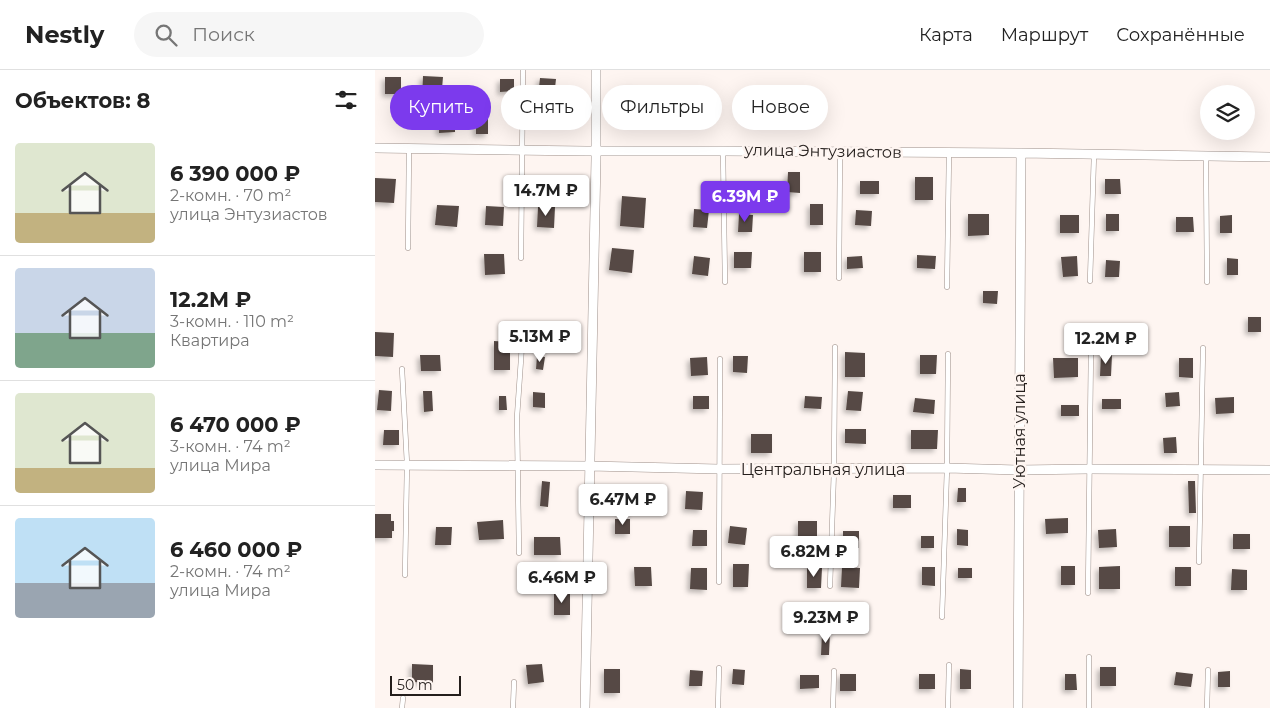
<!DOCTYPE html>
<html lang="ru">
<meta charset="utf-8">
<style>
body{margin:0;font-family:Montserrat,sans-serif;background:#f6f6f6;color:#222;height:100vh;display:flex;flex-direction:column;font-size:19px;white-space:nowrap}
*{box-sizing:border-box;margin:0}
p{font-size:16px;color:#767676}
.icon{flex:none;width:28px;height:28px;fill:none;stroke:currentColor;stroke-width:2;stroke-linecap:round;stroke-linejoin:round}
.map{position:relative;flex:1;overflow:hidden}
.side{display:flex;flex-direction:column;background:#fff;width:375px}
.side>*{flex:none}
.top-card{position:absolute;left:15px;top:15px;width:475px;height:45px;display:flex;gap:10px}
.controls{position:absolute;left:825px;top:15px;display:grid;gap:10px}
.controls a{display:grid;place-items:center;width:55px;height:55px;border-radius:50%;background:#fff;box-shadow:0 5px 20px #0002;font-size:25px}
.scale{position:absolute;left:15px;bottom:12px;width:71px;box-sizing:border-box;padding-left:5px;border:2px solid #241e1c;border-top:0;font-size:14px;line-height:18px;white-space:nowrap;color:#241e1c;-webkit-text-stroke:4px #fef5f1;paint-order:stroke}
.price{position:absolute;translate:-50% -42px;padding:0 11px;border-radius:5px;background:#fff;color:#222;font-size:16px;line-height:32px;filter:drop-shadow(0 1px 2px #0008)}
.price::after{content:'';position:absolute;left:50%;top:30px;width:15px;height:11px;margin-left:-8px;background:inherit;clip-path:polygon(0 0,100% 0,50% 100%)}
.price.selected{background:#7c3aed;color:#fff}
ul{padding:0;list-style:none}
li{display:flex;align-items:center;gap:15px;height:125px;padding:0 15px}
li+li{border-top:1px solid #e0e0e0}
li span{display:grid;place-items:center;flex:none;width:140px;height:100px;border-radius:5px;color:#555}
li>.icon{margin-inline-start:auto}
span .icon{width:60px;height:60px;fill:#fffc;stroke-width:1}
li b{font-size:21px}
h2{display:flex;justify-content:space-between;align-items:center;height:60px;padding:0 15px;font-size:21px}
.tag{padding:0 18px;border-radius:22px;background:#fff;box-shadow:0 5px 20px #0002;font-size:18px;line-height:45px}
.tag.selected{background:#7c3aed;color:#fff}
header{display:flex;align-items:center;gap:30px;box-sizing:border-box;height:70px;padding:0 25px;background:#fff;border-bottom:1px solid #e0e0e0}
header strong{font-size:24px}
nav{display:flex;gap:28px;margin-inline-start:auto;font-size:18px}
.search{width:350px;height:45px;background:#f6f6f6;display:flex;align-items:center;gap:12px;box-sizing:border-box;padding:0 18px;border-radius:28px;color:#767676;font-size:19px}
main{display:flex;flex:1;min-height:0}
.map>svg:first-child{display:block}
.building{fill:#564a45;filter:url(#shadow)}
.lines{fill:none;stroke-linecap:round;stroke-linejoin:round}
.lane-casing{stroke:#9f918b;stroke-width:5.5}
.street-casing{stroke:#9f918b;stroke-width:10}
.lane{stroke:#fff;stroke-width:4.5}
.street{stroke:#fff;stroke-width:9}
.labels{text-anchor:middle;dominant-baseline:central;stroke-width:5;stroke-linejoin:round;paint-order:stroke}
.street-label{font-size:16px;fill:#241e1c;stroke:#fef5f1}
</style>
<header>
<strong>Nestly</strong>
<div class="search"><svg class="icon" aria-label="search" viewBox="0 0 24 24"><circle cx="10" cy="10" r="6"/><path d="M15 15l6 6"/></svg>Поиск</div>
<nav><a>Карта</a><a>Маршрут</a><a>Сохранённые</a></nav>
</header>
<main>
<section class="side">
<h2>Объектов: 8<svg class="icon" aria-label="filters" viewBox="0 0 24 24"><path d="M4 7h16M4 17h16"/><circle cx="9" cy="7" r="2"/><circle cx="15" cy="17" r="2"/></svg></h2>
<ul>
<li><span style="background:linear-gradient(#dfe7d0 70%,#c2b280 0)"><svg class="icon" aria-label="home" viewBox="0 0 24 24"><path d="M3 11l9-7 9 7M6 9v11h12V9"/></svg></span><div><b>6 390 000 ₽</b><p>2-комн. · 70 m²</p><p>улица Энтузиастов</p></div></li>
<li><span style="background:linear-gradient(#c9d6e8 65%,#7fa58c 0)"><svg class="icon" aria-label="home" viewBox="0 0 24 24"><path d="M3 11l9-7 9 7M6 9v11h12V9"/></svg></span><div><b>12.2M ₽</b><p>3-комн. · 110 m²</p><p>Квартира</p></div></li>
<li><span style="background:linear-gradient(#dfe7d0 75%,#c2b280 0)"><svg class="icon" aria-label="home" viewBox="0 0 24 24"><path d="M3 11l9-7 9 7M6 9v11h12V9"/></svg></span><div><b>6 470 000 ₽</b><p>3-комн. · 74 m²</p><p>улица Мира</p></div></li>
<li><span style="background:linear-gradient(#bfe0f5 65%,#9aa5b1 0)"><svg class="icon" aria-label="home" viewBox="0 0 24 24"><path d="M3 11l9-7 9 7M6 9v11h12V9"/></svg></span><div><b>6 460 000 ₽</b><p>2-комн. · 74 m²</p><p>улица Мира</p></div></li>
</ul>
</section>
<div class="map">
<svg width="895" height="638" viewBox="0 0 895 638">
<defs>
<filter id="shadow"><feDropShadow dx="-3" dy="3" stdDeviation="2.5" flood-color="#0004"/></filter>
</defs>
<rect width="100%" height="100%" fill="#fef5f1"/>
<path class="building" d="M48,6L68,7L66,30L47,29Z
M10,7H26V24H10Z
M165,8L181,9L179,27L163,26Z
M125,9H139V21L125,22Z
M251,15L265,17L264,33L249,32Z
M64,46H80V62L64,63Z
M101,48H113V64H101Z
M413,102H425V123L412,122Z
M540,107H558V130H540Z
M0,108L21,109L19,133L0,132Z
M730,109H745L746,124H730Z
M485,111H504V124H485Z
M247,126L271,128L269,158L245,156Z
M435,134H448V155H435Z
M62,135L84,136L82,157L60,155Z
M111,136L129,137L128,156L110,155Z
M163,137H180L179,158L162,157Z
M319,139L334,140L332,158L318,157Z
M481,140L497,141L496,156L480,155Z
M364,144L378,145L377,162H363Z
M593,144H614V165L593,166Z
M731,144H744V161H731Z
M685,145H704V163H685Z
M857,145V163H845V146Z
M801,147H818L819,162H801Z
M237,178L259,180L257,203L234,200Z
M359,182H377L376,198H359Z
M429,182H446V202H429Z
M109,184H129L130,204L110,205Z
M542,185L561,186L560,199L542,198Z
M319,186L335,188L333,206L317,204Z
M487,186L488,198L472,199V187Z
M702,186L703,206L688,207L686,187Z
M852,188L863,189V205H852Z
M731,190L745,191L744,207H730Z
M608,221H623L622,234L608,233Z
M873,247H886V262H873Z
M0,262L19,263L18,287L0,286Z
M119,271L135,272V300H119Z
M470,282L490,283V307H470Z
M726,284L737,285L736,306H725Z
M45,285H65L66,301H46Z
M545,285H562L561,304H545Z
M162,286L170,287L168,300L161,299Z
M358,286H373L372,303L358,302Z
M332,287L333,305L316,306L315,288Z
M678,288H703V307L679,308Z
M804,288H818V308L804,307Z
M4,320L17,321L16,341L2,340Z
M48,321H57L58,341L49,342Z
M473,321L488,322L486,341L471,340Z
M158,322L170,323V338L158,337Z
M804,322L805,336L791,337L790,323Z
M124,326H131L132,340H124Z
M318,326H334V339H318Z
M430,326L447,327L446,339L429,338Z
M859,327V343L841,344L840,328Z
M540,328L560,330L559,344L538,342Z
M727,329H746V339H727Z
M686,335H704V346H686Z
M470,359H491V374L470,373Z
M9,360H24V375H8Z
M536,360H563L562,379H536Z
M376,364H397V383H376Z
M801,367L802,383H789L788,368Z
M167,411L175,412L173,437L165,436Z
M813,411H820L821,443H814Z
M583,418H591V432H582Z
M311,421L328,422L327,440L310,439Z
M518,425H536V438H518Z
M0,444H16V451H19V461H17V468H0Z
M693,448V463L671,464L670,449Z
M240,449H255V464H240Z
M128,450L129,469L104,470L102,452Z
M423,451H442V477H423Z
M355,456L372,458L370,475L353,473Z
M794,456H815V477H794Z
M61,457H77L76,475H60Z
M582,459L593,460V476L582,475Z
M741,459L742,477L724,478L723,460Z
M318,460H332V476H317Z
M468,461H484V478H468Z
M858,464H875V479H858Z
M546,466H559V478H546Z
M159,467H185L186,485H159Z
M358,494H374L373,517H358Z
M686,496H700V515H686Z
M745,496V519H724V497Z
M259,497H276L277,516H260Z
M432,497L447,498L446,518H432Z
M467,497L485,498L484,518L466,517Z
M547,497H560V516L547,515Z
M800,497H816V516H800Z
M316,498H332V520L315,519Z
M583,498H597V508H583Z
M857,499L872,500V520H856Z
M179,522H195V545H179Z
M447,562H455L454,585H446Z
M37,594L58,595V613L37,612Z
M167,594L169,612L153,614L151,595Z
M725,597H741V616H725Z
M229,599H245V623H229Z
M358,599L370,600L369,615L357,614Z
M585,599L596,600V619H585Z
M315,600L328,601L327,616H314Z
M855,601V617H843V602Z
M801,602L818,604L816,617L799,615Z
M465,604H481V621H465Z
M544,604H560V619H544Z
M690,604H701L702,620H690Z
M425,605H444V618L425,619Z"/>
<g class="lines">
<defs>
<path id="lane" d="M348,81L350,212
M831,87L832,212
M33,178L34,79
M146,188L148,0
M464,208L465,82
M715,211L719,84
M572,217L574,83
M27,299L32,394L30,505
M144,483L142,347L147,275
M824,492L828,278
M344,512L345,289
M455,516L459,399L460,277
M713,523L716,278
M567,547L572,398L573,284
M27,638L28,628
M138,638L139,612
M343,638L344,598
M458,638L459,601
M573,638L574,595
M714,638V587
M832,638L833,600"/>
<path id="street" d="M0,78L211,81H348L646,83L895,87
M0,395L214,396L344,399L572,398L644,400L714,399L895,400
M210,638L221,89V0
M643,638L646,83"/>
</defs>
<use href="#lane" class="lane-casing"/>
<use href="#street" class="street-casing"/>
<use href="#lane" class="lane"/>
<use href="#street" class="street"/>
</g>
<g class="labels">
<g class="street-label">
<text transform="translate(448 81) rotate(1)">улица Энтузиастов</text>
<text transform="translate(644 361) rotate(-90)">Уютная улица</text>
<text x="448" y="399">Центральная улица</text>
</g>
</g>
</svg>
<div class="controls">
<a><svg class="icon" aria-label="layers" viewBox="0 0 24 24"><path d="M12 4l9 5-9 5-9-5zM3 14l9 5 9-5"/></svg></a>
</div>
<div class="scale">50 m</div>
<b class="price" style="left:171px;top:147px">14.7M ₽</b>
<b class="price selected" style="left:370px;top:153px">6.39M ₽</b>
<b class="price" style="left:165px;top:293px">5.13M ₽</b>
<b class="price" style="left:731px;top:295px">12.2M ₽</b>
<b class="price" style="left:248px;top:456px">6.47M ₽</b>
<b class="price" style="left:439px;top:508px">6.82M ₽</b>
<b class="price" style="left:187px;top:534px">6.46M ₽</b>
<b class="price" style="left:451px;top:574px">9.23M ₽</b>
<div class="top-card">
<a class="tag selected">Купить</a>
<a class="tag">Снять</a>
<a class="tag">Фильтры</a>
<a class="tag">Новое</a>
</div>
</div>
</main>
